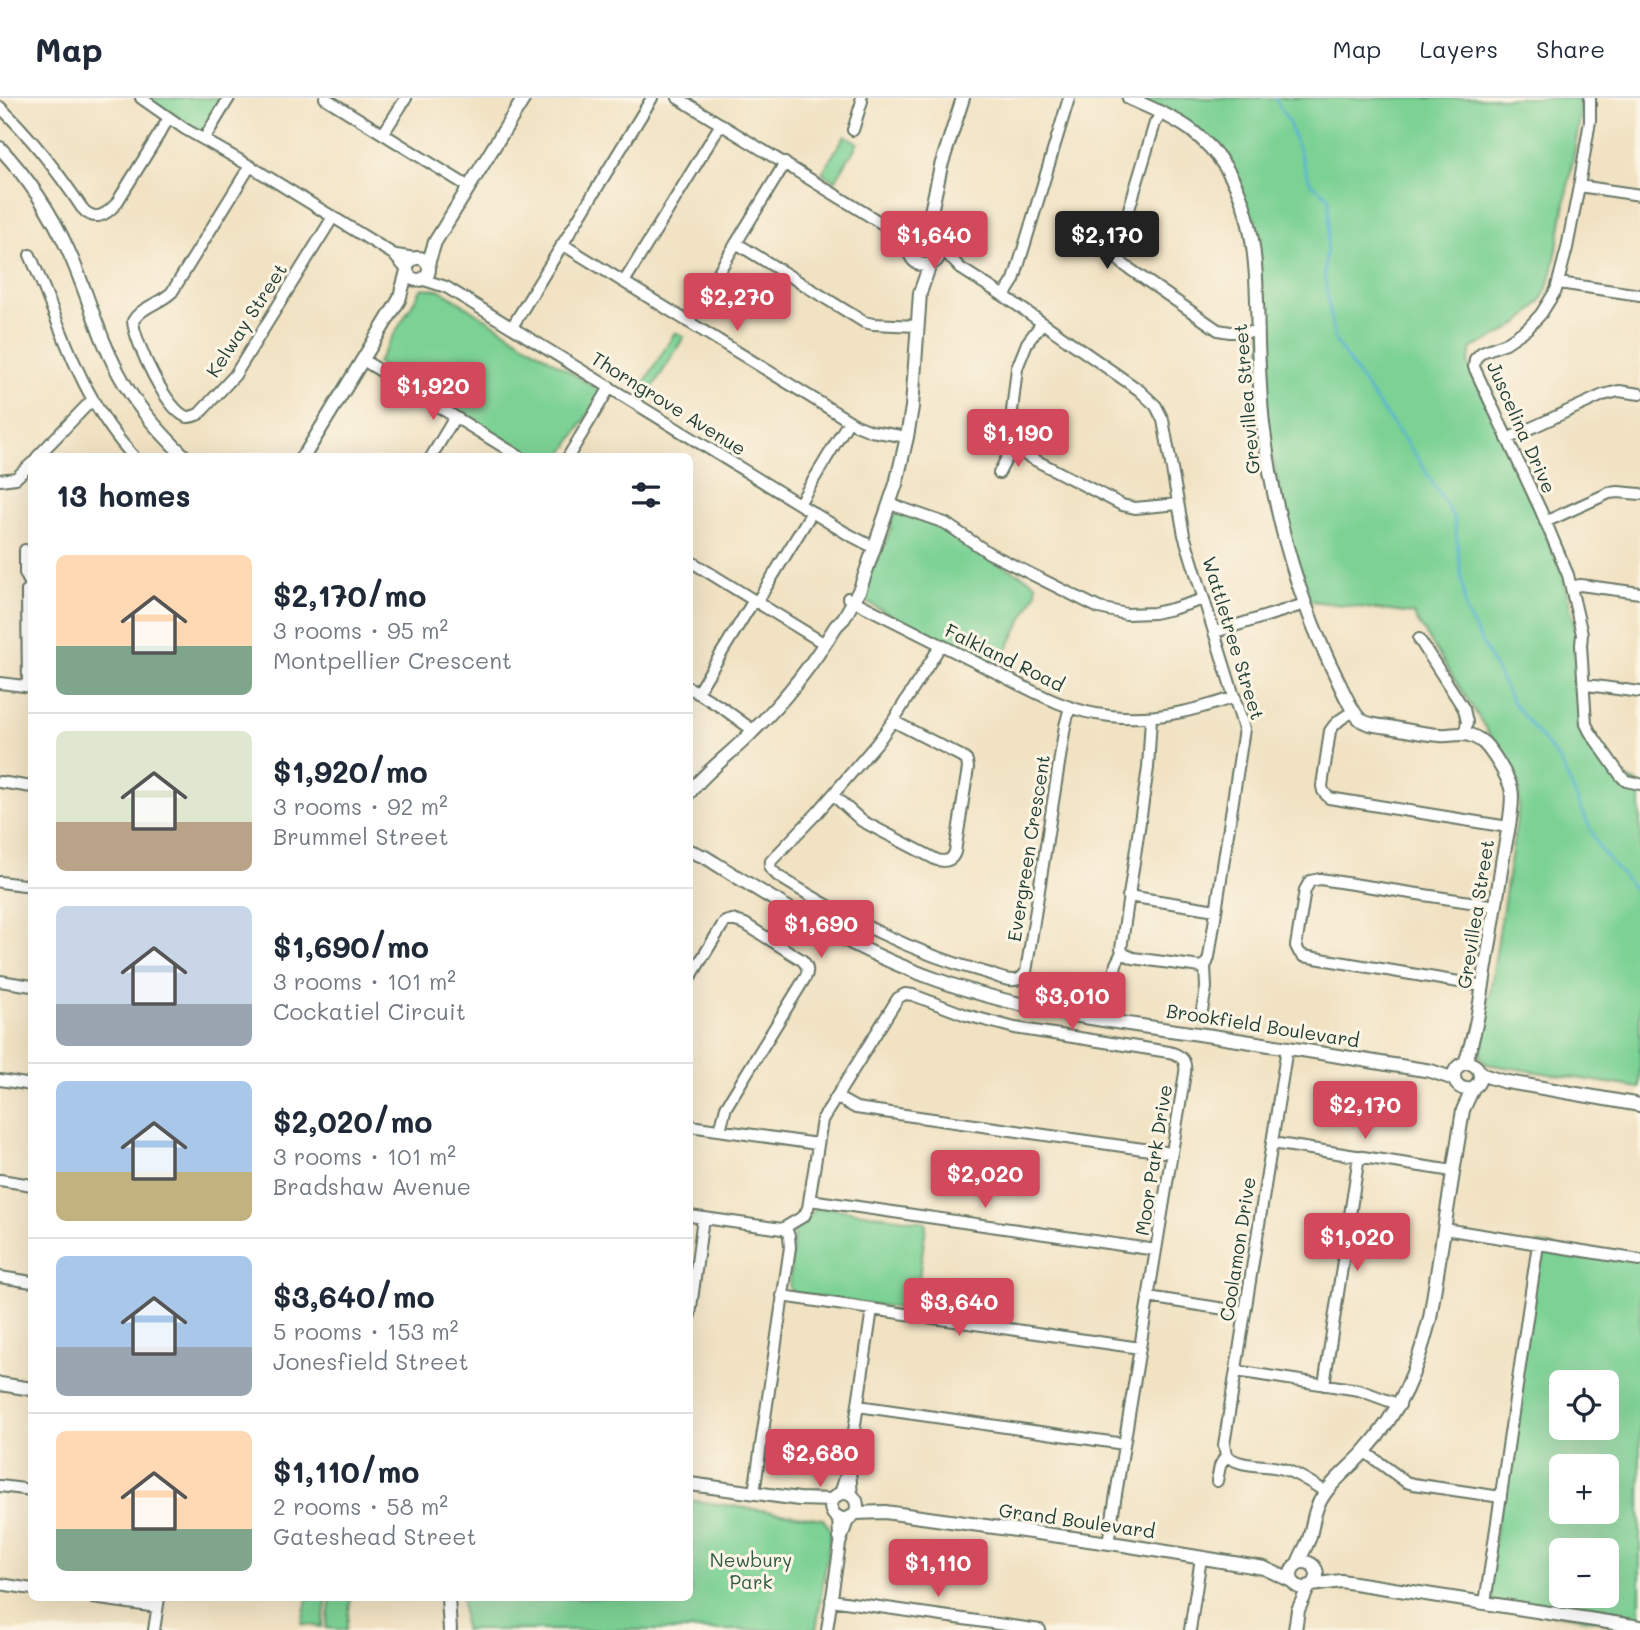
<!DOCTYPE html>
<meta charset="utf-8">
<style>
body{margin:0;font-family:Mali,sans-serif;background:#f2f2f3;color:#1f2937;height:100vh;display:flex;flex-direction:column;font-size:26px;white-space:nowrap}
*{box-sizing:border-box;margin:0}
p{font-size:23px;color:#747a83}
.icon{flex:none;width:38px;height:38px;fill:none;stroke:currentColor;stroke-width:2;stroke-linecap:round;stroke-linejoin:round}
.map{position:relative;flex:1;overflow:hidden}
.drawer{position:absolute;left:28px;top:355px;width:665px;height:1148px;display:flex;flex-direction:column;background:#fff;border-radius:10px;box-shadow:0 7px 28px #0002}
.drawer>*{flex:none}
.controls{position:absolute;left:1549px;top:1272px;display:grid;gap:14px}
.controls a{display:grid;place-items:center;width:70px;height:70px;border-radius:10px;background:#fff;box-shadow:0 7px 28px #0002;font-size:35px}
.price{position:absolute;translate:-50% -60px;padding:0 16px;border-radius:7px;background:#d1495b;color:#fff;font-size:23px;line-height:46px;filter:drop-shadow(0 2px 4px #0008)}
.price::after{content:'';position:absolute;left:50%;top:42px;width:21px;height:16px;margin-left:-10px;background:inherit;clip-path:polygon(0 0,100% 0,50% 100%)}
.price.on{background:#222;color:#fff}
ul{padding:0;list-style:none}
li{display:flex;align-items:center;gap:21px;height:175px;padding:0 28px}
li+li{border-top:2px solid #e0e1e3}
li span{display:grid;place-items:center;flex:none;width:196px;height:140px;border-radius:10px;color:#555}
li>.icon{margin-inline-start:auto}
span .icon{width:84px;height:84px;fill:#fffc;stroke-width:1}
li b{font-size:30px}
h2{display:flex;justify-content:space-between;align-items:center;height:84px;padding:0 28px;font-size:30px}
header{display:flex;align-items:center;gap:42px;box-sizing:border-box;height:98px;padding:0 35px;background:#fff;border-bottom:2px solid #e0e1e3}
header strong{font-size:33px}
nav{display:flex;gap:38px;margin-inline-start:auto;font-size:24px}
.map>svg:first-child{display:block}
.green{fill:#7bd194;stroke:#4d8764;stroke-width:2;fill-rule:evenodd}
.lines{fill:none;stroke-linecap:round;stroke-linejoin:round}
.stream{stroke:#58b1d5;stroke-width:2.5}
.minor-casing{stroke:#687766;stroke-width:14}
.tertiary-casing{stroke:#687766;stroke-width:16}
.minor{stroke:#fff;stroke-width:10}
.tertiary{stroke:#fff;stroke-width:12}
.labels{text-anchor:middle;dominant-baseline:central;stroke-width:6;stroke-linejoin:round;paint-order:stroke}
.street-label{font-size:19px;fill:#1f3d34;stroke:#fcf5e5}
.park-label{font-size:19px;fill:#315b47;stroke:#fcf5e5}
</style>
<header>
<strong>Map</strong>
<nav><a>Map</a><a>Layers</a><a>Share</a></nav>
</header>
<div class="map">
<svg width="1640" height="1532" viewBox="0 0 1640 1532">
<rect width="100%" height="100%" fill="#fcf5e5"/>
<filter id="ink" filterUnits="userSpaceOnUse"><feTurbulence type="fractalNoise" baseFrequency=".0143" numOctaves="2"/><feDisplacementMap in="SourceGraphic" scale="14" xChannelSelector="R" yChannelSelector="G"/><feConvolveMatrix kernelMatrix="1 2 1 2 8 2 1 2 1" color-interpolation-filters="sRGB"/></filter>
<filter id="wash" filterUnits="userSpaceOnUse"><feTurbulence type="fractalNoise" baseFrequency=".00686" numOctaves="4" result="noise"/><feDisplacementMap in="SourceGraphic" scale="28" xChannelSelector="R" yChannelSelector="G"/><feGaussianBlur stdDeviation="1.57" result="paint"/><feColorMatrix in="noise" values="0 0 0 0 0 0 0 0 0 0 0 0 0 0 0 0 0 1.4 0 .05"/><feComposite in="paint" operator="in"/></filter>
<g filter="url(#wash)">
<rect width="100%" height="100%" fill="#f1e2c3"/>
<path class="green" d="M147,0H225L207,30L197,33Z
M1137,0H1578L1581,14C1575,50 1569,86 1562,121C1558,145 1553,186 1539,205C1522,228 1497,239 1472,250L1468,266L1520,377L1564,481L1577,538L1586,626L1621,678L1640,686V990L1486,966L1480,958L1519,707V689L1514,675L1413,516L1304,502L1292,462L1263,310L1259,172L1224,62Z
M845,37L858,45L835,83L822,75Z
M422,190L440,192L602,294L561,359H530L377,265Z
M675,234L684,239L648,297L640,292Z
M902,415L938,427L986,459L1031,482L1036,486V495L1000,565L995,567H990L862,502L861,496L873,465L877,464L891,430C887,421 893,416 902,415Z
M818,1109H823L925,1124L926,1128L915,1209L913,1212L795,1196L789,1189L794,1133Z
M1538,1146L1640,1162V1529L1485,1505ZM1561,1284H1606V1330H1561ZM1561,1368H1606V1414H1561ZM1561,1452H1606V1498H1561Z
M690,1402L823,1421L831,1432L816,1532H464L462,1500H690Z
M307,1500H327L322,1529L302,1526Z
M331,1500H351L346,1532L326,1530Z"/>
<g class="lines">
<path class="stream" d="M1275,0L1289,25L1311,86L1329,99V131L1324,175L1334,241L1368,292L1417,359L1454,420L1466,514L1513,605L1560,663L1599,750L1640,798"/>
</g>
</g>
<g filter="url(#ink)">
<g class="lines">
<defs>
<path id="minor" d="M141,0L185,31L250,68L393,156L407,172
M325,0L469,89
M678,0L894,133L918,139
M1590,0V23L1579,88L1567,150L1556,192L1541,216L1528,230L1506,245L1482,254L1475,261L1474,269L1541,413L1568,477L1582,536L1581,547L1586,626L1590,634L1621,678L1626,683L1640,686
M0,9C32,40 58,74 82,110C94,124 105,118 116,106L169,20
M1162,15L1155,25L1117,151V160L1124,167L1218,232L1230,234H1258
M853,32L862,3L861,0
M383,36L406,0
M204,41L229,0
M250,68L172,194C161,205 141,209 133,223C134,243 168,316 188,319C192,319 196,317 199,316L235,277L333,119
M1579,88L1640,97
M895,135L910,152
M736,145L864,224L873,226L917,228
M562,146L856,327L871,333L907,339
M939,147L960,170L1004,198L1139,292L1156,308L1163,322L1184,437L1244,631L1209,859L1207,865L1201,869L1133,860L1124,856L1121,851L1148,670L1151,620
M30,157C61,227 80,301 134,359
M396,157L415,160
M421,181L446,189L846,435L875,450
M624,184L721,26
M1559,185L1640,197
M1004,198L1014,182L1069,0
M688,224L785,65
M1042,225L1027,245L1017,270L1009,339V344L1012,350L1122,407L1135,410L1178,406
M512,229L652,0
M363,262L520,359
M1507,341L1603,297L1619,293L1640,296
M37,359L92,302
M431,359L455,319
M568,359L610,289
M999,375L1012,350
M0,382L16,380L32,365
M799,406L849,323
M890,406L945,425L989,455L1099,510L1126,516L1154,515L1172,511L1204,501
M1545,424L1609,395L1618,394L1640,396
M25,452V475L31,487
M690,463L825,546
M1571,489L1580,487L1640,495
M848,500C896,524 943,548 991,572C1029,591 1066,614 1110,618C1154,623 1194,613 1235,599
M757,504L812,414
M1215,534L1305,506
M1419,541L1464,611L1467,624L1465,635
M941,547L893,623L877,645L817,715L771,763L770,770L778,778C844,819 912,855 987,875C996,878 1010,885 1019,881C1023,879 1024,877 1026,874L1065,628L1070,609
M0,585L32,589
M1584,587L1595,588L1640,594
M28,589L27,499V493L32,487
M690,590L724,611L754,633
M697,595L754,502
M1354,613C1344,619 1336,623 1330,633L1322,688L1323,693L1329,700L1508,729
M0,684L32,689
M833,697L862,723L937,762C945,764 952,763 955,754L968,670L967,663L961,658L893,623
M0,784L32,788
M1128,798L1216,812
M690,880L722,828L725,824L732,822L745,826L802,862C808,868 809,873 805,880L726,1009L720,1032
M0,883L32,888
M1483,888L1303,858L1299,854L1296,848L1305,792L1310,783L1320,781L1496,808
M1109,904L1116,866L1122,854
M1201,918L1206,890L1205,868
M0,982L32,987
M836,999L856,1010L1171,1055
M690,1028L817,1046
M1272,1045L1453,1073
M0,1082L32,1087
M810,1102L1156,1152
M690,1118L782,1131L804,1118L808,1110L822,1022L898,900L905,896L913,897L966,917L1015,930L1169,954C1181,957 1187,962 1185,975L1108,1445
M1444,1131L1640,1162
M0,1179L32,1184
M782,1198L1140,1250
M1148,1199L1244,1214
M690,1217L703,1120
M1236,1273L1359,1292L1400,1307
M1324,1287L1359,1058
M858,1308L1124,1346
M1365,1354L1406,1384L1413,1386L1501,1399
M1226,1357C1241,1371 1268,1365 1286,1372C1300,1377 1313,1386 1326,1394
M850,1373L852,1398
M1217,1383L1220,1368L1226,1357L1224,1347L1287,950
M0,1388L32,1392
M754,1395L790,1149L789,1138L786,1130
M840,1396L849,1367L872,1211
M838,1418L839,1440
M0,1486L32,1491
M93,1500L157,1509
M831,1502L1040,1532
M1485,1505L1538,1146
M154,1532L159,1500
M827,1532L840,1446L849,1419
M1190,1532L1201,1460"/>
<path id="tertiary" d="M1129,0C1150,10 1172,18 1191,32C1260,85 1256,167 1258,245C1259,272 1260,299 1263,326C1273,409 1295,491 1330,566C1337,579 1351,615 1361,622C1368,627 1380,628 1389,629C1406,632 1423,636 1440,637C1450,638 1461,634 1469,637C1474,638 1480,642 1484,645C1493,654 1508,679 1511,690C1515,707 1505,746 1502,765C1497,801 1491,838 1485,874C1480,905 1476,935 1465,965
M0,50C28,80 51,114 68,152C88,195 99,243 124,285C140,313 162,336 185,359
M910 152a15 15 0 1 1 30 0a15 15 0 1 1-30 0Z
M919,138L931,114L941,68L963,0
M407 171a11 11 0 1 1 22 0a11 11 0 1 1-22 0Z
M428,166L435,144L524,0
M302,359L307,353L399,202L407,173
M690,694C707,672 732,655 752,634C785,602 812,567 836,528L844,520L860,491L896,386L907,339L912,309L920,195L930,166
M690,753L705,759C779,805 852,852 935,881C1022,913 1113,924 1205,937C1280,948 1355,961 1431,973L1454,981
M1454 978a13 13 0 1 1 26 0a13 13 0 1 1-26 0Z
M1480,976L1502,983L1640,1007
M0,1286L32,1291
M690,1386L799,1401L833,1402
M831 1408a13 13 0 1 1 26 0a13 13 0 1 1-26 0Z
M855,1415L885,1414L1124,1447L1264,1470L1292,1483
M1291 1477a13 13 0 1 1 26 0a13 13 0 1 1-26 0Z
M1298,1465C1301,1457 1306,1449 1309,1441C1313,1429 1313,1416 1319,1405C1329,1385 1350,1370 1365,1353C1401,1313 1417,1272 1430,1220L1463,1012L1473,990
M1312,1487L1341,1483L1640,1529
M448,1500L450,1532
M1295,1532L1298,1512L1309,1488"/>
</defs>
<use href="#minor" class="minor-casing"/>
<use href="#tertiary" class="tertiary-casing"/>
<use href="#minor" class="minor"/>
<use href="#tertiary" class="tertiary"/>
</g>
</g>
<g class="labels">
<g class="street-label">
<text transform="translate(246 222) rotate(-57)">Kelway Street</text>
<text transform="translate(1246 301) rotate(-95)">Grevillea Street</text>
<text transform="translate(669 305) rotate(32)">Thorngrove Avenue</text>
<text transform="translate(1522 329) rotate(66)">Juscelina Drive</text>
<text transform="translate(1234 540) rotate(73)">Wattletree Street</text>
<text transform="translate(1005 559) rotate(26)">Falkland Road</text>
<text transform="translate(1028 750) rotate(-81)">Evergreen Crescent</text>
<text transform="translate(1475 816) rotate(-81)">Grevillea Street</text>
<text transform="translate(1263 927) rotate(9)">Brookfield Boulevard</text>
<text transform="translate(1153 1062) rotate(-81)">Moor Park Drive</text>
<text transform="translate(1237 1151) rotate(-81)">Coolamon Drive</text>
<text transform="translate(1077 1422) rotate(8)">Grand Boulevard</text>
</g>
<g class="park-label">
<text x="751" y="1461">Newbury<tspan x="751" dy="22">Park</tspan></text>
</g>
</g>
</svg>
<div class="controls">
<a><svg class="icon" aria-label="locate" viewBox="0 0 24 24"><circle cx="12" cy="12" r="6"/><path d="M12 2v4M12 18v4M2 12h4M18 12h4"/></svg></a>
<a>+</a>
<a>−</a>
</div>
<b class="price" style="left:934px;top:173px">$1,640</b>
<b class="price on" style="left:1107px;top:173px">$2,170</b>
<b class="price" style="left:737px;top:235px">$2,270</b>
<b class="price" style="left:433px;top:324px">$1,920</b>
<b class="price" style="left:1018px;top:371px">$1,190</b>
<b class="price" style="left:821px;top:862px">$1,690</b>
<b class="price" style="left:1072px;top:934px">$3,010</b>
<b class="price" style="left:1365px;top:1043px">$2,170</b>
<b class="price" style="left:985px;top:1112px">$2,020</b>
<b class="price" style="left:1357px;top:1175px">$1,020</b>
<b class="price" style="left:959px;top:1240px">$3,640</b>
<b class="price" style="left:820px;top:1391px">$2,680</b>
<b class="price" style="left:938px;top:1501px">$1,110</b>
<section class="drawer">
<h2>13 homes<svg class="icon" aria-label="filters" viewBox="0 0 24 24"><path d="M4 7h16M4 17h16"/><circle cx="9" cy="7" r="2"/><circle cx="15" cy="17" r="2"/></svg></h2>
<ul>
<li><span style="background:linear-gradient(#ffd9b3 65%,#7fa58c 0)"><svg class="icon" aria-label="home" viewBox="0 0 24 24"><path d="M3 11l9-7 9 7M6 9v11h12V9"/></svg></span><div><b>$2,170/mo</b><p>3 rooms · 95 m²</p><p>Montpellier Crescent</p></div></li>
<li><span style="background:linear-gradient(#dfe7d0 65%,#b9a48a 0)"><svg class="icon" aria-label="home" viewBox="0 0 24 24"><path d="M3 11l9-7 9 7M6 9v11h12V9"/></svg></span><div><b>$1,920/mo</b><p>3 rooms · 92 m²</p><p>Brummel Street</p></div></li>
<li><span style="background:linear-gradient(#c9d6e8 70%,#9aa5b1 0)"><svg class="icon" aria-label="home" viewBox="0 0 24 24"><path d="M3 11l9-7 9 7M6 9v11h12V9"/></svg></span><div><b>$1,690/mo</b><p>3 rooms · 101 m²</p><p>Cockatiel Circuit</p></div></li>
<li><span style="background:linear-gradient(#a9c7e8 65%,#c2b280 0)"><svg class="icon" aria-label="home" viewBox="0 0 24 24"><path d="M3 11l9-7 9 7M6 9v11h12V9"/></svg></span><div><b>$2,020/mo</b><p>3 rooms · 101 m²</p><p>Bradshaw Avenue</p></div></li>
<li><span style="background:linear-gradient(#a9c7e8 65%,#9aa5b1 0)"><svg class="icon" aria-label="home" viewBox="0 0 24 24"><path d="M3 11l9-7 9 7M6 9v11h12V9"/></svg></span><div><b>$3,640/mo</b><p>5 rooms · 153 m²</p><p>Jonesfield Street</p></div></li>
<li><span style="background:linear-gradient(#ffd9b3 70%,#7fa58c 0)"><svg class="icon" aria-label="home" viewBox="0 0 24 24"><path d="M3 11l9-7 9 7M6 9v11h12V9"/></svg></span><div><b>$1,110/mo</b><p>2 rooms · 58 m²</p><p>Gateshead Street</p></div></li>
</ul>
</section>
</div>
